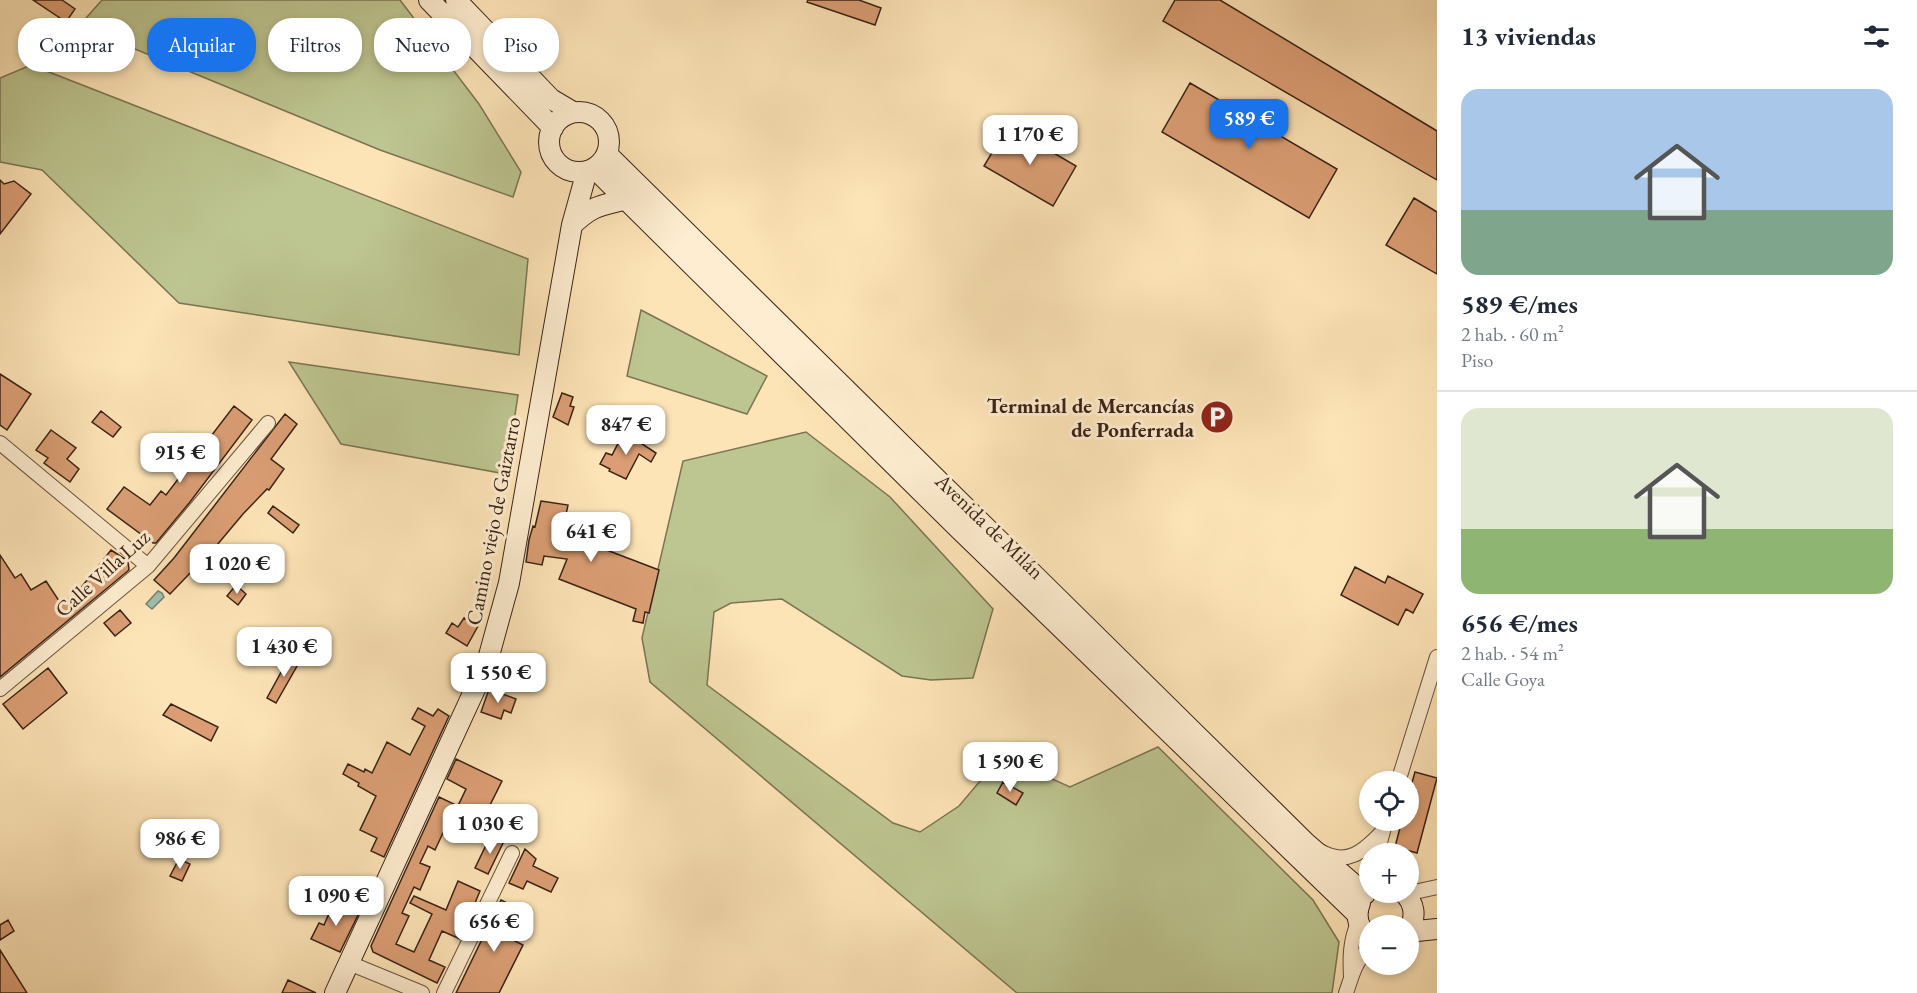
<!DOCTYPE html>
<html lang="es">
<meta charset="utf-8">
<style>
body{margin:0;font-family:"EB Garamond",serif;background:#f2f2f3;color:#1f2937;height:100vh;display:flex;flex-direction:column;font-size:22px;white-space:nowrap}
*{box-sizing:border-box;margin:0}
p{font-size:20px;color:#747a83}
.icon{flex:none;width:33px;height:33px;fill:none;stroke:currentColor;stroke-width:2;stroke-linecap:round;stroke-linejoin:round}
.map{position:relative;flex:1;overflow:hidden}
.drawer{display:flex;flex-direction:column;background:#fff;width:480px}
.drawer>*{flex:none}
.guide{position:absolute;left:18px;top:18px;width:570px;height:54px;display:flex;gap:12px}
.buttons{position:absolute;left:1359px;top:771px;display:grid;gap:12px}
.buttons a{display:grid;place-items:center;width:60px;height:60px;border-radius:50%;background:#fff;box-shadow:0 3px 9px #0003;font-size:30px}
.price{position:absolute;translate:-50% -51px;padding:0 14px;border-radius:12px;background:#fff;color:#222;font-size:20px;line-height:39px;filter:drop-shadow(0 2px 3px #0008)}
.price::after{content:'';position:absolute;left:50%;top:36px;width:18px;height:14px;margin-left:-9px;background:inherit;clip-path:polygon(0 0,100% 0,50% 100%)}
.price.active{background:#1a73e8;color:#fff}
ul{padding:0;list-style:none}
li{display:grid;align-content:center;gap:12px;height:318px;padding:0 24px}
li+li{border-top:2px solid #e0e1e3}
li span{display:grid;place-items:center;height:186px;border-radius:18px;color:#555}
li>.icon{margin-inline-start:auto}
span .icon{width:108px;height:108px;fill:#fffc;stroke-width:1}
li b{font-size:26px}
h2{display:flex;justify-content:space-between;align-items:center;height:72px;padding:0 24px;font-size:26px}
.chip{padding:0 21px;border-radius:24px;background:#fff;box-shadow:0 3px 9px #0003;font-size:21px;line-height:54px}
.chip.active{background:#1a73e8;color:#fff}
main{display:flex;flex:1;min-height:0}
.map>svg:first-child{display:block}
.green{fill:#bdc590;stroke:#7c7453;stroke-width:1.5}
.water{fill:#9fbfaf;stroke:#778072;stroke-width:1.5}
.building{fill:#db9e74;stroke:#3a2216;stroke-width:1.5}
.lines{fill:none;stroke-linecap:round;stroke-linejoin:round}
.street-casing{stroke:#6b523e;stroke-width:16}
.secondary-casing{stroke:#3a2216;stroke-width:22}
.street{stroke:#feedd0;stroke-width:14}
.secondary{stroke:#feedd0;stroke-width:20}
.labels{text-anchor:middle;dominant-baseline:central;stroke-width:6;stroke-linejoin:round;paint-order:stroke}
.poi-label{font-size:21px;font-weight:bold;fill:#3a2216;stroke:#feedd0;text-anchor:end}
.street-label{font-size:21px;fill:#3a2216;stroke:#feedd0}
</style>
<main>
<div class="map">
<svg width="1437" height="993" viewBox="0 0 1437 993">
<rect width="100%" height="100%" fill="#fde4b7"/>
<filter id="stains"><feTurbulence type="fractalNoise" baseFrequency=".00333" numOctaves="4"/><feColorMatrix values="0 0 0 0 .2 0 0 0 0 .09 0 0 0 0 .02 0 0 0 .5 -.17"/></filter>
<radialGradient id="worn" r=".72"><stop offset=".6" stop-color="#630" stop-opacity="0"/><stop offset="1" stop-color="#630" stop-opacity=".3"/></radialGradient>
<path class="green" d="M102,0H400L479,104L521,172L513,197L380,150L79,26Z
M31,65L528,259L519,355L179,303L42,170L0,162V78Z
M641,310L767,376L747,414L627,376Z
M289,362L518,395L506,474L341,444Z
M806,432L890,497L993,609L973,678L931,680L902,676L782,599L731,603L714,612L707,685L893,823L920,832L959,806L986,774H1041L1070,787L1158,747L1313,900L1339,942L1332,993H1017L650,682L642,638L683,461Z"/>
<path class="water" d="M158,591L162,593L164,597L152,609L146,604Z"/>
<path class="building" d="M33,0H62L75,9L66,22Z
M808,0H859L881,8L875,25L807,2Z
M1175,0H1220L1437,131V180L1163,21Z
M1190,83L1337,169L1309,218L1162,132Z
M1008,126L1076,166L1053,206L984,166Z
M0,180L4,184L14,181L31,194L0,234Z
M1414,198L1437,212V274L1386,245Z
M0,374L31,394L7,430L0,425Z
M562,393L573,397L570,406L574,407L568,425L553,417Z
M234,406L252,420L190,502L156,543H153L107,509L124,487L150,505L161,491L166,495Z
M101,411L121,427L113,437L92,422Z
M285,414L297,424L271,459L284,469L269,490L267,489L243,514L217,545L170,594L154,580L174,558Z
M51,430L76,448L67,459L79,469L70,482L44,463L48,458L36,450Z
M624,432L656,453L651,462L639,454L626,479L609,471L610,469L600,464L606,453L612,455Z
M541,501L568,505L562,533L659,570L649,613L645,612L643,623L633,621L636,609L559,579L567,559L544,556L542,565L526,562L529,540L533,526L535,527Z
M273,506L299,525L293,533L268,513Z
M111,550L128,561L129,570L0,677V555L15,578L21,574L31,590L46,581L61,604L76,594Z
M1355,567L1385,583L1388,576L1423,594L1413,613L1406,609L1398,625L1341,595Z
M236,585L246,594L238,605L227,596Z
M120,610L131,623L115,636L104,623Z
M464,618L478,626L467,646L446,633L452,623L458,627Z
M291,654L301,659L276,703L267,698Z
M48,668L67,693L23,729L3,704Z
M489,689L516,699L511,713L504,710L501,719L481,712Z
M171,704L218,727L211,741L163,715Z
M418,708L433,716L438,709L449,716L384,857L371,851L377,838L360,830L376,796L358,786L359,783L343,774L348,764L364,772L365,769L372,773L387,742L410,755L425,726L412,719Z
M456,759L502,781L487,811L479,807L473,820L455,812L466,789L447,779Z
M1415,772L1437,778L1417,853L1395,847L1402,820H1408V797Z
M1003,782L1023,793L1016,805L997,793Z
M439,797L456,805L435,850L428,846L420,863L430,867L420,890L414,887L402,913L409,916L396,944L414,952L432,914L410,903L414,896L446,910L458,881L480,891L460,939L442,931L429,960L445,967L437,983L373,952L371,946Z
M491,835L504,841L488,874L475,868Z
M525,849L536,859L533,866L558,878L551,892L527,881L523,889L509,883Z
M179,859L190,864L182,881L170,876Z
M501,900L525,912L511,939L523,945L499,993H456Z
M334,902L359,913L340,952L311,939L319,923L324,925Z
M8,920L14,931L0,940V925Z
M0,950L27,993H0Z
M288,980L316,993H282Z"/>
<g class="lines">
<defs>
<path id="street" d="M0,443L148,566
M0,689L148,566L268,423
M1398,782L1437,657
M1320,851C1347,867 1364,851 1382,832
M1377,854L1386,820
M1405,894L1437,887
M349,963L422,993
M1351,977C1350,958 1350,941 1358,923
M444,993L512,853
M1346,993C1352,976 1355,960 1370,948"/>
<path id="secondary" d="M429,0L553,128
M456,0L551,99L573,112
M549 142a30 30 0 1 1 60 0a30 30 0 1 1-60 0Z
M607,154L1306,843L1365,894
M594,168L960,530L1357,914
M572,225C593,205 600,206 627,199
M1403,892C1415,903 1417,917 1408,931
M1360,903C1355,916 1358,929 1370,937
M1408,935L1417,931L1437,929
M335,993L487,663L509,583L572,225L587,171"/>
</defs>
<use href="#street" class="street-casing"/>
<use href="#secondary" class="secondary-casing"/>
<use href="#street" class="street"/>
<use href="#secondary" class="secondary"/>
</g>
<defs>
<symbol id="parking-disc" viewBox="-11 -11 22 22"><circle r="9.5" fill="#8f2418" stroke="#feedd0"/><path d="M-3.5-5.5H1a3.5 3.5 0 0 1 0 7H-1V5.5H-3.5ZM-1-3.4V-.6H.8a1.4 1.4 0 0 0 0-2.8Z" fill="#fff"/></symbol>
</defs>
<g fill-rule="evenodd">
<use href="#parking-disc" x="1198" y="398" width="38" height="38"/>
</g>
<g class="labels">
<g class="poi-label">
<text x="1194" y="405">Terminal de Mercancías<tspan x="1194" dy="24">de Ponferrada</tspan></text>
</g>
<g class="street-label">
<text transform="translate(493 521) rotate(-79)">Camino viejo de Gaiztarro</text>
<text transform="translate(990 526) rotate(44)">Avenida de Milán</text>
<text transform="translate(102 573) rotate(-42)">Calle Villa Luz</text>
</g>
</g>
<rect width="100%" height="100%" filter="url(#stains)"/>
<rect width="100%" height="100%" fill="url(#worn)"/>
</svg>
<div class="buttons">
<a><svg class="icon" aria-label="locate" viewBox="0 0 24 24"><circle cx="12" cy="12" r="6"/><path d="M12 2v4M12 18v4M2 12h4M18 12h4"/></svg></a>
<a>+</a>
<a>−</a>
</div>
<b class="price active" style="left:1249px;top:150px">589 €</b>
<b class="price" style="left:1030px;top:166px">1 170 €</b>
<b class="price" style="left:626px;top:456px">847 €</b>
<b class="price" style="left:180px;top:484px">915 €</b>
<b class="price" style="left:591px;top:563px">641 €</b>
<b class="price" style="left:237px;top:595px">1 020 €</b>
<b class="price" style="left:284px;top:678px">1 430 €</b>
<b class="price" style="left:498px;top:704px">1 550 €</b>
<b class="price" style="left:1010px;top:793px">1 590 €</b>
<b class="price" style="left:490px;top:855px">1 030 €</b>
<b class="price" style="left:180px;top:870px">986 €</b>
<b class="price" style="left:336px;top:927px">1 090 €</b>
<b class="price" style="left:494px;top:953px">656 €</b>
<div class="guide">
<a class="chip">Comprar</a>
<a class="chip active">Alquilar</a>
<a class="chip">Filtros</a>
<a class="chip">Nuevo</a>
<a class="chip">Piso</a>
</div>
</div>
<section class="drawer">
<h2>13 viviendas<svg class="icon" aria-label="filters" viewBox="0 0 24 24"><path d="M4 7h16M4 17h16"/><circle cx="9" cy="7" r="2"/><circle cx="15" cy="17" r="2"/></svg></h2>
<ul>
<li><span style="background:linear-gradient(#a9c7e8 65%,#7fa58c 0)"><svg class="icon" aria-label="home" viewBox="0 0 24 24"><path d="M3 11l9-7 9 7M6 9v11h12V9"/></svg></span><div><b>589 €/mes</b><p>2 hab. · 60 m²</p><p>Piso</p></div></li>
<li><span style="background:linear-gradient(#dfe7d0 65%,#8fb573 0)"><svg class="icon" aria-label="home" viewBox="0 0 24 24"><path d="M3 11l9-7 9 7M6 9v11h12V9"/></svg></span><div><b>656 €/mes</b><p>2 hab. · 54 m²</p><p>Calle Goya</p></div></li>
</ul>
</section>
</main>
